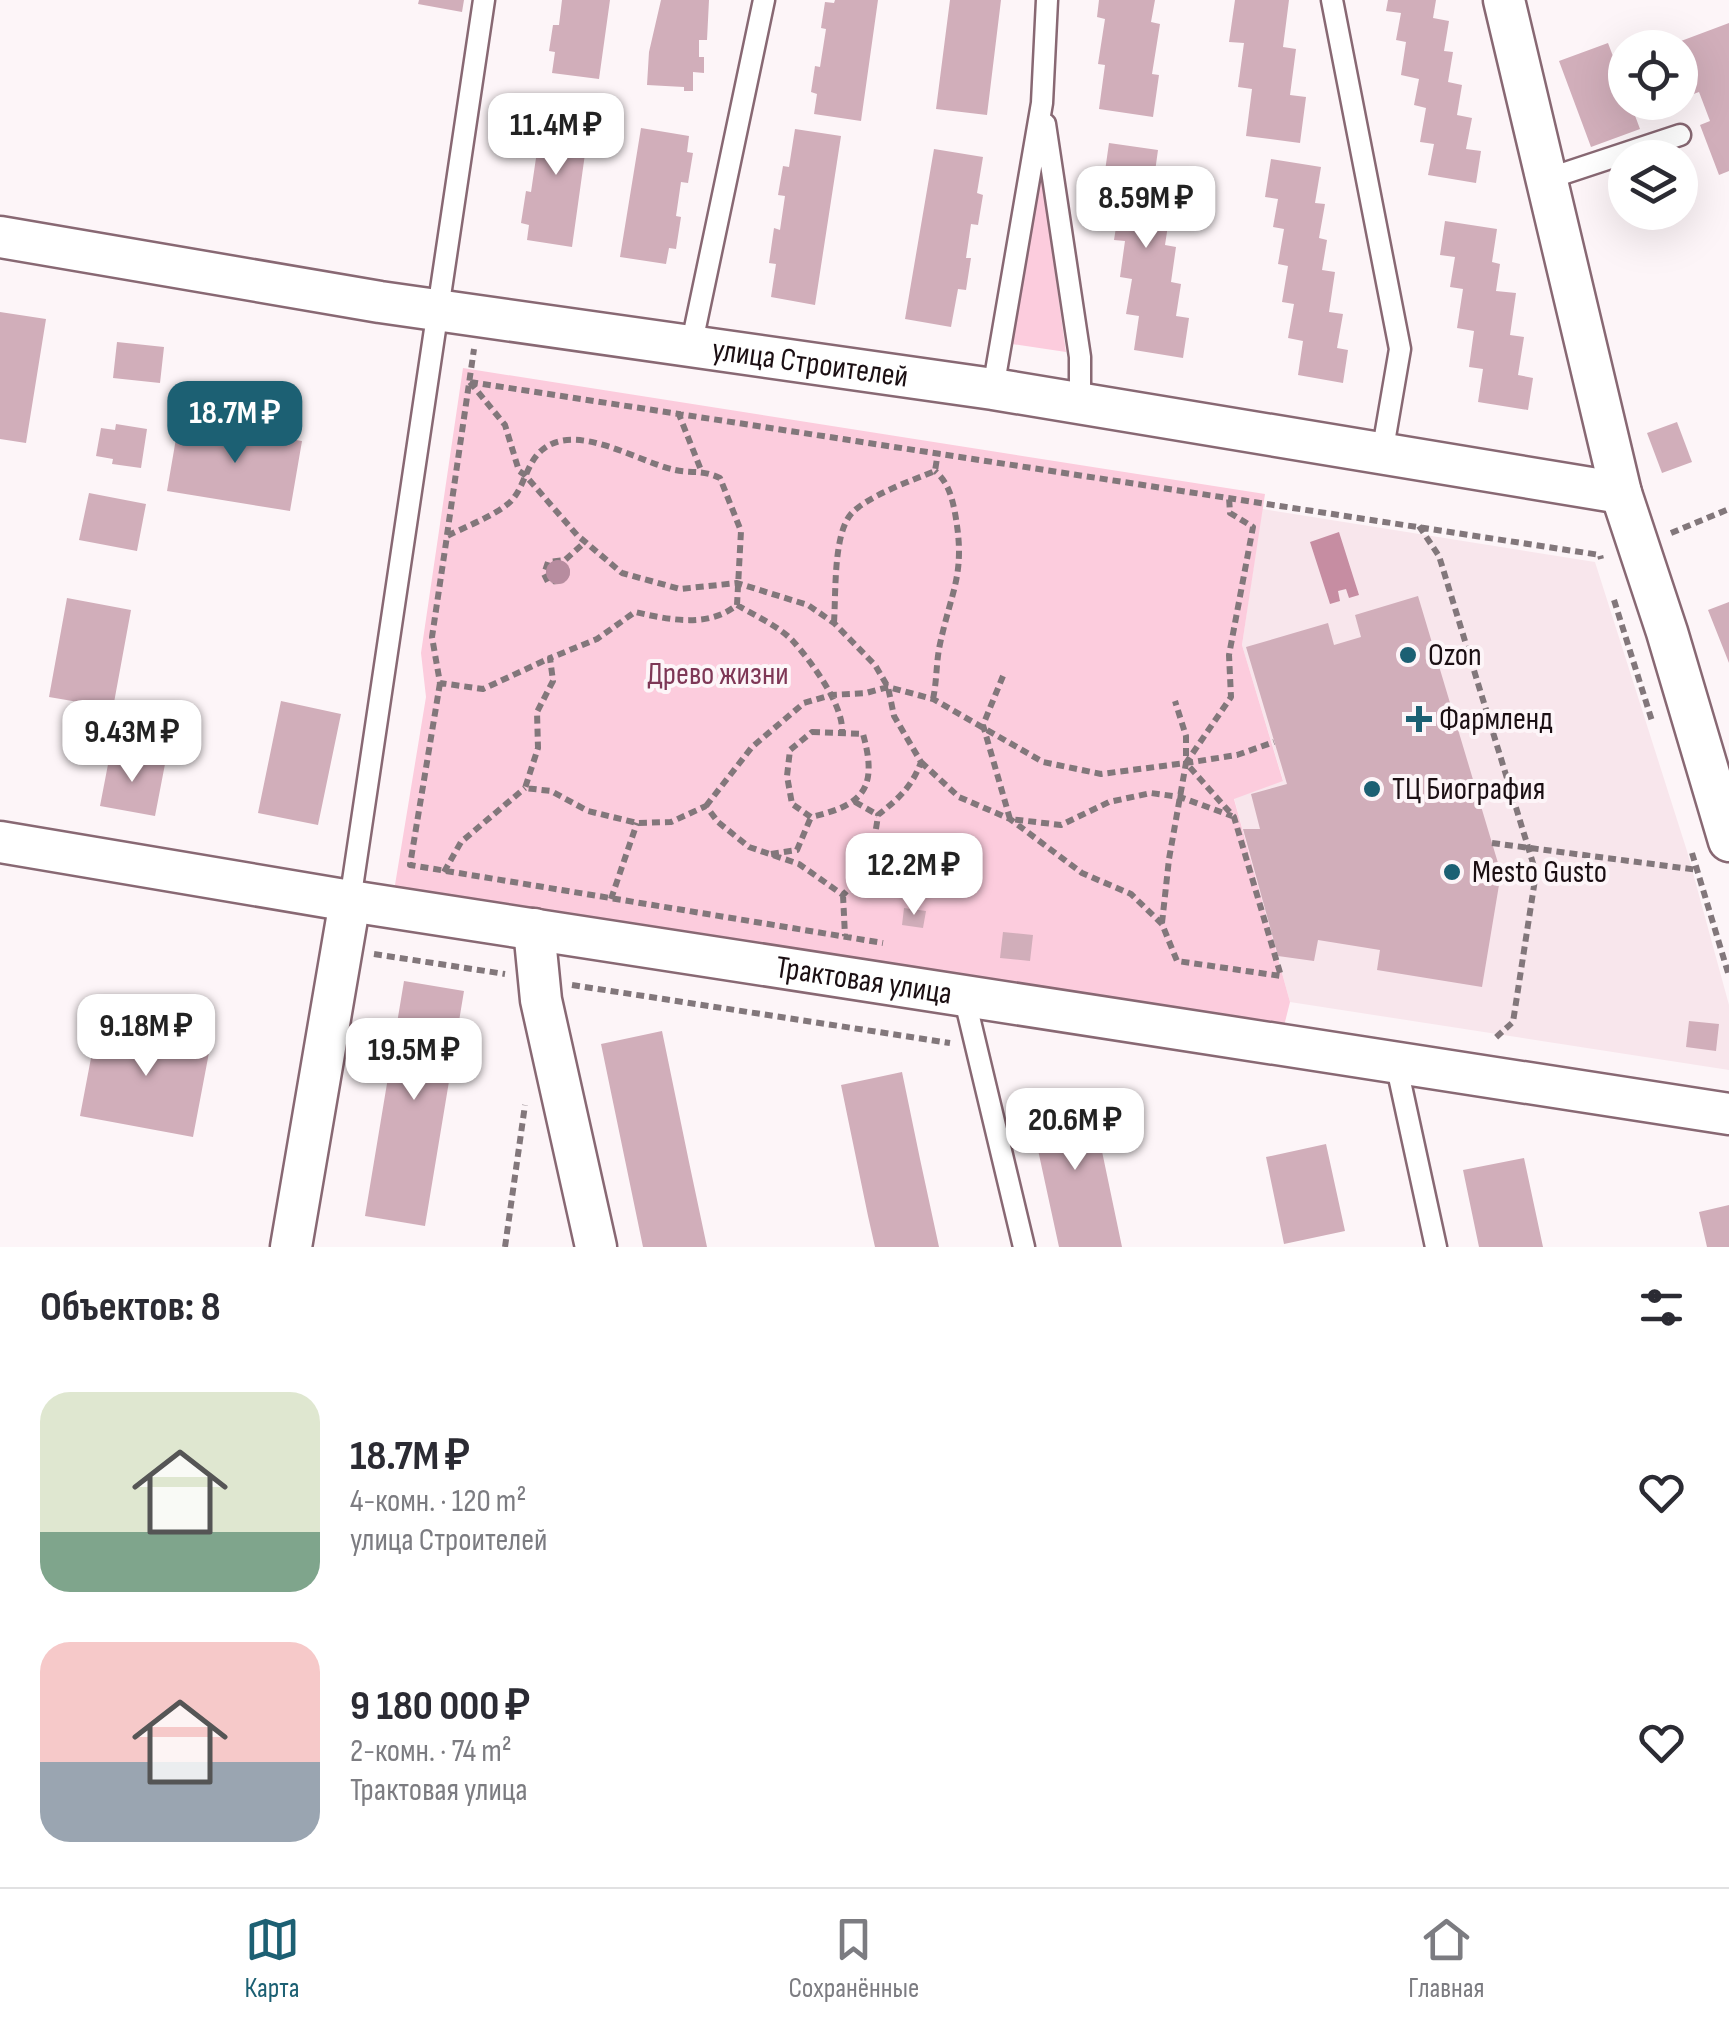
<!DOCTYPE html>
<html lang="ru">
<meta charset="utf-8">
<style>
body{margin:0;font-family:"Sofia Sans Condensed",sans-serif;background:#f2f2f3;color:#2b2b33;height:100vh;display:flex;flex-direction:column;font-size:38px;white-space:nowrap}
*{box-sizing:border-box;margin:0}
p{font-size:32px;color:#7c7c81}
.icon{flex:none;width:55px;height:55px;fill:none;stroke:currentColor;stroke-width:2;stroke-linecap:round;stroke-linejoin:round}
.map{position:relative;height:1247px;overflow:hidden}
.panel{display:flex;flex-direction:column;background:#fff;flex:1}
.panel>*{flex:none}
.controls{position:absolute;left:1608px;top:30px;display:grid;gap:20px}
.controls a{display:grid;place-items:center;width:90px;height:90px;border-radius:50%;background:#fff;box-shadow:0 10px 40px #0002;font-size:50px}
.price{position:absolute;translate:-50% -85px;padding:0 22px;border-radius:20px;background:#fff;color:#222;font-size:32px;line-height:65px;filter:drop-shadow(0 2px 5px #0008)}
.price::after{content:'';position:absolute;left:50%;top:60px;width:30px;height:22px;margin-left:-15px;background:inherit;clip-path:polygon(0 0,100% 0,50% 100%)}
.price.on{background:#1c6073;color:#fff}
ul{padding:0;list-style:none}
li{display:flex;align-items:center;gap:30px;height:250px;padding:0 40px}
li span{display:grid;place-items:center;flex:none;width:280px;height:200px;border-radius:30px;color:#555}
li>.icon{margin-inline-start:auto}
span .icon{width:120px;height:120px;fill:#fffc;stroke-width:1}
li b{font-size:42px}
h2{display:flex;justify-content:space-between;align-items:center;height:120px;padding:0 40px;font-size:42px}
.menu{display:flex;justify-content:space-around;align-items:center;height:140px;border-top:2px solid #e1e1e2;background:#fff;font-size:28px;color:#7c7c81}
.menu a{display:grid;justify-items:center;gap:5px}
.menu .on{color:#1c6073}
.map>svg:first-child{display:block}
.built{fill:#f8e6ec}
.green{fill:#fcccdd}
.water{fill:#c68da2}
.building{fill:#d1aeba}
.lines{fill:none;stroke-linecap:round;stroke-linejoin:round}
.service-casing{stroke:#886873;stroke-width:25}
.minor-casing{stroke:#886873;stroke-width:45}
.path{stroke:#82777b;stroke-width:6;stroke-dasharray:8 5;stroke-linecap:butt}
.service{stroke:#fff;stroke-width:20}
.minor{stroke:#fff;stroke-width:40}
.tree{fill:#b78c9f}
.poi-dot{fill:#1c6073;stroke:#fdf5f8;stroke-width:4}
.labels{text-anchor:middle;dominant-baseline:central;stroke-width:8;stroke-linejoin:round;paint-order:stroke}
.street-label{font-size:32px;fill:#1b0f13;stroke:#fdf5f8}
.poi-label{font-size:32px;fill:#1b0f13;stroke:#fdf5f8;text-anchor:start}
.park-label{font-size:32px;fill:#7e3756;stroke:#fdf5f8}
</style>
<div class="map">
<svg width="1729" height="1247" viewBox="0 0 1729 1247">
<rect width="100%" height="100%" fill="#fdf5f8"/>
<path class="built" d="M1262,509L1595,562L1687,851L1729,1005V1070L1290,1002L1234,798L1283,780L1242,645Z"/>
<path class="green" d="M1041,171L1066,352L1012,344Z
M463,368L1265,494L1242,645L1283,781L1234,799L1290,1002L1284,1026L394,891L426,697L421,653Z"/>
<path class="water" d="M1339,532L1359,595L1349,598L1346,589L1338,591L1340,601L1330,604L1310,542Z"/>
<path class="building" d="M419,0H464L462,12L418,4Z
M562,0H610L599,79L552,73L555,52L549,51L553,25H559Z
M661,0H709L707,40H699V57H704V73L693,72V91H684V87L647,85L649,52Z
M835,0H878L861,121L814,114L817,94L811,92L815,66L820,67L826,29L821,28L825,2L834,3Z
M950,0H1001L987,115L936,109Z
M1099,0H1155L1151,22L1160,24L1152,74L1159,75L1153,117L1099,109L1105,65L1098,64L1105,19L1097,17Z
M1235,0H1289L1283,47L1296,49L1290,95L1306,97L1300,143L1246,136L1252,89L1238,87L1244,43L1229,42Z
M1388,0H1436L1433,18L1449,21L1444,51L1453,52L1448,82L1462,85L1457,115L1472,118L1466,149L1481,151L1476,183L1428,175L1434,144L1420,142L1426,108L1414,105L1419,79L1401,75L1406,42L1396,40L1401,13L1386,11Z
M1729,23V171L1719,175L1700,125L1710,121L1699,92L1688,96L1680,74V48L1665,47Z
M1608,43L1625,88V102H1630L1640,129L1591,147L1559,61Z
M541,112L590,118L572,247L527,240L529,225L521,223L526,191L531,192L536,158L529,157L533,127H539Z
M641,128L689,136L687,152L693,153L688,183L681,182L676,216L681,217L676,249L669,248L666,264L620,257Z
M795,129L841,136L815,305L771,297L776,264L769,263L774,228L780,230L785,196L778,195L783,166L789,167Z
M1109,143L1158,150L1154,179H1161L1156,210L1170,212L1165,245L1176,247L1171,282L1181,284L1176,316L1189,318L1183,358L1134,350L1139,316L1126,314L1132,279L1120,277L1125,241L1114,240L1119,208L1107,206L1112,172L1105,171Z
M934,149L983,157L977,193L983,195L978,225L971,224L966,258H971L966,290L958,289L951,327L905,319Z
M1271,159L1321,167L1315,203L1325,204L1319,238L1327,240L1322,270L1335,272L1329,312L1343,314L1337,348L1348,350L1343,383L1298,375L1303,341L1288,338L1294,304L1282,302L1288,266L1278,264L1284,229L1273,227L1278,199L1265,197Z
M1445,221L1497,229L1492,262L1500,264L1496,291L1516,293L1510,335L1524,337L1518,375L1533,378L1528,410L1478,402L1483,369L1469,367L1474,331L1457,328L1463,289L1450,287L1455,257L1440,255Z
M0,312L46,319L26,443L0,439Z
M117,342L164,347L160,383L113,378Z
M179,421L302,441L290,511L167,491Z
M1677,422L1692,462L1662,473L1647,433Z
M116,424L147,429L141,468L112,464L113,459L96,456L101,428L115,430Z
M89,493L146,504L137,551L79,540Z
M553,561H563L570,569V575L564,583L554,585L546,578V568Z
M1418,596L1501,873L1482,987L1377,970L1380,950L1318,940L1314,961L1278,956L1243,829H1260L1251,794L1287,784L1246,647L1328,623L1334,645L1361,637L1355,615Z
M67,598L131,610L113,708L49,697Z
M1729,602V663L1708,610Z
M281,701L341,714L318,825L258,813Z
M110,754L165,764L155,816L100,806Z
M904,908L926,911L923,928L902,925Z
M1003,932L1033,935L1030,961L1000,958Z
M404,981L464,991L425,1226L365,1216Z
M98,1021L211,1042L193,1137L80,1116Z
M1689,1021L1719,1024L1716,1051L1686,1047Z
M662,1031L689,1162L707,1247H643L601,1044Z
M902,1072L920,1159L939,1247H875L868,1216L841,1085Z
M1090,1093L1099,1137L1122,1247H1059L1038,1150L1029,1106Z
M1326,1144L1345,1231L1284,1244L1266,1157Z
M1524,1158L1543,1247H1479L1463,1170Z
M1729,1205V1247H1707L1699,1212Z"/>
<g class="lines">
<defs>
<path id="service" d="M1332,0L1400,349L1382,454
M1045,124L1080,357V404
M1547,179L1680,135
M691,347L764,0
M993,389L1042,103L1047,0
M350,901L484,0
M964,996L1024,1247
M1396,1063L1436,1247"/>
<g id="minor">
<path d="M1504,0L1621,493L1667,632L1729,841"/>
<path id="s1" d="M0,237L380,302L993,389L1621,493"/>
<path id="s2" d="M0,842L350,901L1729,1114"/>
<path d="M534,929L541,1000L596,1247"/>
<path d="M291,1247L350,901"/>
</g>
</defs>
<use href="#service" class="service-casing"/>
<use href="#minor" class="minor-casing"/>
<path class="path" d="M470,382L505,425L519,471L525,475L577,535L622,573L680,589L737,583L808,605L834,623L875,665L888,687L894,716L921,762C912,787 898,799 878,815C874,848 866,870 843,895L799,864L749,847L718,822L706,806L671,822L637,823L588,811L551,791L525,788L538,748L537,712L553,681L550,658L597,639L635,612C670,620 708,628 737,605L741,531L720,478C700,469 694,474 675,470C638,462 576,421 542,450C526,463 524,490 509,503C492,517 467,526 447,536L432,637L440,683L483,689L550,658
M470,382L1600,555L1601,559
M678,412L701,470
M1419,526L1439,556L1536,873L1513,1022L1493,1040
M1671,533L1729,509
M447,535L474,349
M554,579L550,573L553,566L564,568L562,579L548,582L544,574L548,562L565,560L585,542
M1614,600L1652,721
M737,605C754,615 778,626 792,640C810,660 844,705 842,732
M834,622C836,595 833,535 851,514C867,496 913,480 935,471L938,452
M1003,676L983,725L1010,819L1061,825L1109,802L1151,793L1180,797L1232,816
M440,683L410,865L883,943
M933,699C937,681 936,662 940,644C952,588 966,574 955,513C952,497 948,482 935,471
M812,732L863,734C878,788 864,805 811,817L792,804L787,776L790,750Z
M921,762L959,797L1010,819L1082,873L1131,894L1162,924L1177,961L1281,976L1234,817L1186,763L1237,755L1274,742
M855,802L878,815
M706,806L752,747L804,703L831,695L866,693L888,687L933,699L1043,762L1101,774L1186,763L1231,697L1229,655L1253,527L1230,513L1229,497
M1492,843L1698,870
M1692,853L1729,976
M771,854L797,850L811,817
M444,872L461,842L525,788
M843,895L845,936
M611,899L637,823
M1162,923L1169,859L1186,763V736L1175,701
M374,954L505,974
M572,985L950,1043
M505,1247L525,1105"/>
<use href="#service" class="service"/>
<use href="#minor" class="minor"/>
</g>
<circle class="tree" cx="558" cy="572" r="12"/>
<g class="poi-dot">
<circle cx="1408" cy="655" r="10"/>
<path d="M1414 704h10v10h10v10h-10v10h-10v-10h-10v-10h10z"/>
<circle cx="1372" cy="789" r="10"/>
<circle cx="1452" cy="872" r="10"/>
</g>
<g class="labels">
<g class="street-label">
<text stroke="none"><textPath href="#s1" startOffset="820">улица Строителей</textPath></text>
<text stroke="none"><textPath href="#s2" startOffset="875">Трактовая улица</textPath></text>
</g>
<g class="poi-label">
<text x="1428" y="655">Ozon</text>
<text x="1439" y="719">Фармленд</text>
<text x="1392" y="789">ТЦ Биография</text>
<text x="1472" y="872">Mesto Gusto</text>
</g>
<g class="park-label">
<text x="718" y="674">Древо жизни</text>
</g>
</g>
</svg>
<div class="controls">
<a><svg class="icon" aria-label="locate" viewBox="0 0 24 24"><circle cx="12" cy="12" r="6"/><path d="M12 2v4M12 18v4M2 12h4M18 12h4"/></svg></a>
<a><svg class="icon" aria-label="layers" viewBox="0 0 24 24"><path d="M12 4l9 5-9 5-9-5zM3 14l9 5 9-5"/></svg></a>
</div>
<b class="price" style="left:556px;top:178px">11.4M ₽</b>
<b class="price" style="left:1146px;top:251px">8.59M ₽</b>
<b class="price on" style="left:235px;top:466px">18.7M ₽</b>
<b class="price" style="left:132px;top:785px">9.43M ₽</b>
<b class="price" style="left:914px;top:918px">12.2M ₽</b>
<b class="price" style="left:146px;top:1079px">9.18M ₽</b>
<b class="price" style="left:414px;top:1103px">19.5M ₽</b>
<b class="price" style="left:1075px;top:1173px">20.6M ₽</b>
</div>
<section class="panel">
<h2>Объектов: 8<svg class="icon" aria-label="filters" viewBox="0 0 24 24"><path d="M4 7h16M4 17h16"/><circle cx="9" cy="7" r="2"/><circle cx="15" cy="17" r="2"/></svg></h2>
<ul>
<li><span style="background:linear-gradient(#dfe7d0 70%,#7fa58c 0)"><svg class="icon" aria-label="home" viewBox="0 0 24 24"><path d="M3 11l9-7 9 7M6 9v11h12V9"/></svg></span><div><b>18.7M ₽</b><p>4-комн. · 120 m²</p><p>улица Строителей</p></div><svg class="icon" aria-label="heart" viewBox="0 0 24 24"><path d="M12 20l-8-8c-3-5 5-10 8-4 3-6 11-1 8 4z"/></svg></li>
<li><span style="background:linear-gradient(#f6c9c9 60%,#9aa5b1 0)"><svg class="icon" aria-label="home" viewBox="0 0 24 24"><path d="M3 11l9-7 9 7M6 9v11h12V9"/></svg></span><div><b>9 180 000 ₽</b><p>2-комн. · 74 m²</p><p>Трактовая улица</p></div><svg class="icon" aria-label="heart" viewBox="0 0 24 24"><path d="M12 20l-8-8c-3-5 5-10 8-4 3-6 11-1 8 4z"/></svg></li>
</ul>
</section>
<nav class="menu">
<a class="on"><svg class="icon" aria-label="map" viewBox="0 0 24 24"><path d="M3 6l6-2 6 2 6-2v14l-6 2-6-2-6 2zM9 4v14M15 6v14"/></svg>Карта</a>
<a><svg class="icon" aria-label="saved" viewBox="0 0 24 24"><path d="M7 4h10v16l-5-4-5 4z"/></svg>Сохранённые</a>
<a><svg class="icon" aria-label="home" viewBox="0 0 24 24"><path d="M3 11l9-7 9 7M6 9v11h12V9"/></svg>Главная</a>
</nav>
